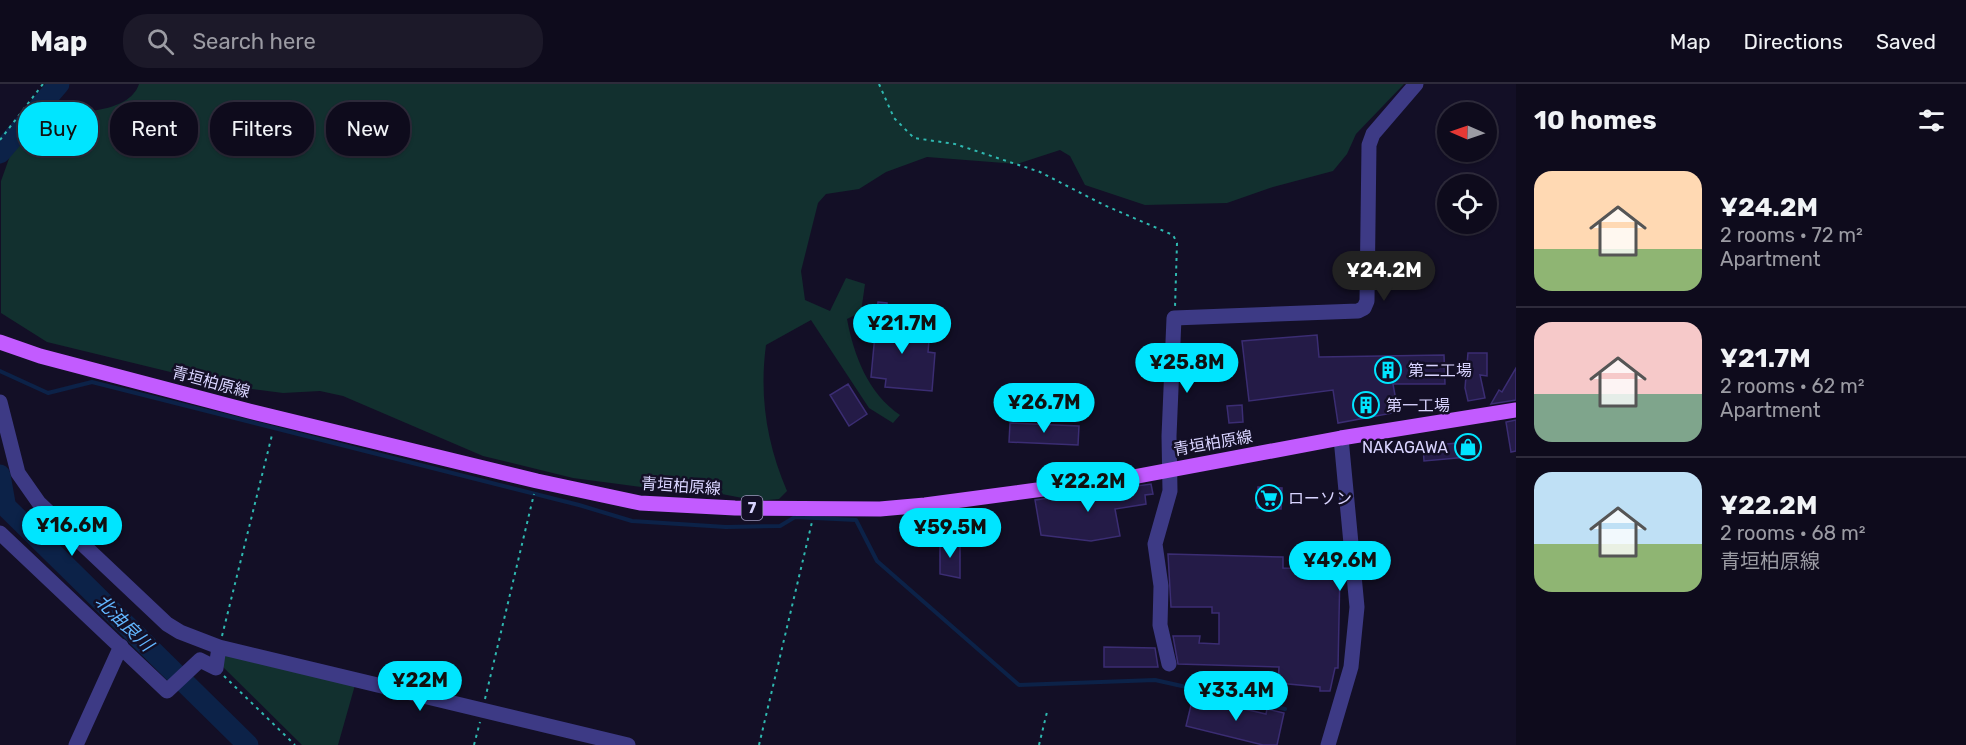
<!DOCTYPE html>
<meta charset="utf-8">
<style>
body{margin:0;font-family:Rubik,"Noto Sans JP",sans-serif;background:#1c1929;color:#f1f3f6;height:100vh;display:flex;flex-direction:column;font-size:22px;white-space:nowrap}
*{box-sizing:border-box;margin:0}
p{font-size:20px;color:#9b9ba3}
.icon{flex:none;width:33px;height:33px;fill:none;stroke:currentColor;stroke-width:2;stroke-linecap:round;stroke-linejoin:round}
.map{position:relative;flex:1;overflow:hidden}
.details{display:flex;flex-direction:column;background:#0e0b1c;width:450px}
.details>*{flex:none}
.top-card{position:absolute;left:18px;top:18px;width:570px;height:54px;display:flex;gap:12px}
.needle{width:39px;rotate:272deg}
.buttons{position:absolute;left:1437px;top:18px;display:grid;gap:12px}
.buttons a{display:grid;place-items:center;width:60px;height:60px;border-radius:50%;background:#0e0b1c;box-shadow:0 2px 4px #0004,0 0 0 2px #2e2b3b;font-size:30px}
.price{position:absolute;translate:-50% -51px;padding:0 14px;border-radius:21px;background:#00e5ff;color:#111;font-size:20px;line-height:39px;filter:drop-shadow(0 2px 3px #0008)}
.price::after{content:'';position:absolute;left:50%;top:36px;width:18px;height:14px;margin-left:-9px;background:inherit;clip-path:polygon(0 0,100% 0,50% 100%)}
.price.selected{background:#222;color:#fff}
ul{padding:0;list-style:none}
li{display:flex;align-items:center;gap:18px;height:150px;padding:0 18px}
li+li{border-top:2px solid #2e2b3b}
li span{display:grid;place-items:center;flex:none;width:168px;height:120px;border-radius:18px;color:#555}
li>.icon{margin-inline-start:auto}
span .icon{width:72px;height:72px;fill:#fffc;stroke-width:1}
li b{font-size:26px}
h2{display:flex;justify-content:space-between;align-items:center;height:72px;padding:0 18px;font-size:26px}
.chip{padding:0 21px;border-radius:24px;background:#0e0b1c;box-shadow:0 2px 4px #0004,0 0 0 2px #2e2b3b;font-size:21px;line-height:54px}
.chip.selected{background:#00e5ff;color:#111}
header{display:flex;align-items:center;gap:36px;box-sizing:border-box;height:84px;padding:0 30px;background:#0e0b1c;border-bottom:2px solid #2e2b3b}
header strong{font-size:28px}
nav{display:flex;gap:33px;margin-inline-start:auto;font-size:21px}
.search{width:420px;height:54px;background:#1c1929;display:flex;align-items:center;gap:15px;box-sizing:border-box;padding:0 21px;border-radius:24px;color:#9b9ba3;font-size:22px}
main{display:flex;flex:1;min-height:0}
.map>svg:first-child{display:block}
.green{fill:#12302f}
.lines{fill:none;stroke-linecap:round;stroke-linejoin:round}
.stream{stroke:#0c2248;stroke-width:4}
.river{stroke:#0c2248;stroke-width:21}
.building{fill:#241b47;stroke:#3b2d73;stroke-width:1.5}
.path{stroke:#2fb8b0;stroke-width:2;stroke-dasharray:3 4.5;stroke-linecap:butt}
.minor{stroke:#3d3a85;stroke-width:15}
.major{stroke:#c25bff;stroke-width:15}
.labels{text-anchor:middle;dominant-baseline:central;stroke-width:5;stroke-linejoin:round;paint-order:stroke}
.shield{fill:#130f26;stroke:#9e99be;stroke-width:1.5}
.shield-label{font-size:15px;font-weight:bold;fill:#d9d4ff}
.poi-label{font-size:16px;fill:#d9d4ff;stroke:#130f26;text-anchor:start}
.street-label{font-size:16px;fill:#d9d4ff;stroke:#130f26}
.water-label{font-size:18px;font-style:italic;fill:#62b6ff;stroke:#130f26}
</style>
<header>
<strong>Map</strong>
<div class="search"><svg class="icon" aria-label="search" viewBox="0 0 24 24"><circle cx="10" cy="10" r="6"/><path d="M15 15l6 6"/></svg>Search here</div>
<nav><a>Map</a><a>Directions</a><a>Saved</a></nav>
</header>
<main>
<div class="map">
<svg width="1516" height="661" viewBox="0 0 1516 661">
<rect width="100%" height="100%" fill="#130f26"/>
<path class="green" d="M139,0H1404L1356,50L1347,70L1333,87L1273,103L1227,119L1145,121L1085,101L1070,72L1060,66L1017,80L927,73L886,88L859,105L826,110L818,119L801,187L805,216L830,227L846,194L865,200L861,228L847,235C854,272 868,309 900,331L893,339L869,324L811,236L766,261C759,313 767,360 787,407L779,415L758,417L701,406L679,408L573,394L483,372L343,312L320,307L283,309L228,302L47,258L1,229V97L11,69L43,31C71,28 129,31 139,0Z
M224,570L355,601L338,661H302L222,582Z"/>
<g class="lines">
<path class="stream" d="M0,287L48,309L92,298L579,421L632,437L726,443L780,442L795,433L856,436L877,477L1019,601L1155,596L1285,625"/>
<path class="river" d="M0,69L59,0
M0,391L5,419
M0,417L248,661"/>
</g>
<path class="building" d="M878,218L887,219L886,241L930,245L928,268L935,269L932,307L885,303L886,295L871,293Z
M1317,251L1319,273L1444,271L1445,300H1393L1398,328L1338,339L1333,306L1249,317L1242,257Z
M1468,269H1487V292L1480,291L1485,314L1468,317L1465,304Z
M1516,284V316L1491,320L1499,306L1502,308Z
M848,300L867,330L849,342L830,311Z
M1242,321L1243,338L1229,339L1227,322Z
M1516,336V367L1511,368L1506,338Z
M1010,339L1079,342L1078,361L1009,358Z
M1458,355H1479V372L1424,377L1423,362L1458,359Z
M1151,400L1153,410L1145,411L1146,420L1115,425L1120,452L1091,457L1041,451L1035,416Z
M1258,403L1282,404L1281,425L1257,424Z
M940,458H960V494L940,490Z
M1168,470L1283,473V484L1340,485L1338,584H1335L1330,607H1320V603L1278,599L1279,583L1178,580L1173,552H1200L1199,559L1219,560V529H1212V523H1171Z
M1104,563L1155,564L1158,583H1104Z
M1193,613L1266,630L1267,625L1284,629L1277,661H1263L1186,642Z"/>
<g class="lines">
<path class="path" d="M879,0L894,34L914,54L955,60L1040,88L1104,121L1173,151L1177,159L1175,223
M0,56L43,0
M222,552L272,351
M224,592L295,661
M485,615L534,410
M474,661L480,638
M759,661L812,438
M1039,661L1047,628"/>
<path class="minor" d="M0,318L18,389L39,419L167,540L180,548L219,563L628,661
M0,449L167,607L200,576L216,584L219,563
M1169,580L1160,541L1161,502L1155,460L1170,407L1169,352L1174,234L1358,227L1364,224L1367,217L1369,61L1373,50L1416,0
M76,661L121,562
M1328,661L1351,583L1357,523L1341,354"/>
<path class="major" d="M0,258L40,272L249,327L537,397L640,419L735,424L880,425L925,421L1133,393L1341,354L1516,326"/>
</g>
<defs>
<symbol id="building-ring" viewBox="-11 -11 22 22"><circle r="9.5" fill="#130f26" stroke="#00e5ff" stroke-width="1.5"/><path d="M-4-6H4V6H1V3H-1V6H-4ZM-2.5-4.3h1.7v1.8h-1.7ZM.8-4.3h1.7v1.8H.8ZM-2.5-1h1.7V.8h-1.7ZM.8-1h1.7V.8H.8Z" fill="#00e5ff"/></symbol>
<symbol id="shop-ring" viewBox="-11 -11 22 22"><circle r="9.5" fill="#130f26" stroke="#00e5ff" stroke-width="1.5"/><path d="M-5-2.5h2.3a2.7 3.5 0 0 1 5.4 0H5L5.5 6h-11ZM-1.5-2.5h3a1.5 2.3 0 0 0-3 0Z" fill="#00e5ff"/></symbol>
<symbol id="supermarket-ring" viewBox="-11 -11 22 22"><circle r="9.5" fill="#130f26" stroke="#00e5ff" stroke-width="1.5"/><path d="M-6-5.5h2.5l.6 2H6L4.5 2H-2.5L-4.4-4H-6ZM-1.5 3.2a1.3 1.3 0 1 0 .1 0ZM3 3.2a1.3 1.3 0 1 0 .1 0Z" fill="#00e5ff"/></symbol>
</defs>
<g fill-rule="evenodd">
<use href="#building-ring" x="1373" y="271" width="30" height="30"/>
<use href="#building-ring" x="1351" y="306" width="30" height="30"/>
<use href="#shop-ring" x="1453" y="348" width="30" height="30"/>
<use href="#supermarket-ring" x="1254" y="399" width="30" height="30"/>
</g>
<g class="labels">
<rect class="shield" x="741.5" y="412" width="21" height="24" rx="4.5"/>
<g class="shield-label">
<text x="752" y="424">7</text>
</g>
<g class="poi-label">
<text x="1408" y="286">第二工場</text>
<text x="1386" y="321">第一工場</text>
<text x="1448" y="363" text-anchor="end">NAKAGAWA</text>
<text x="1288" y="414">ローソン</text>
</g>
<g class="street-label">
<text transform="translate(211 298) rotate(15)">青垣柏原線</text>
<text transform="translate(1213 359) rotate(-10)">青垣柏原線</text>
<text transform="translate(681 402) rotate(4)">青垣柏原線</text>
</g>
<g class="water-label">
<text transform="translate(124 539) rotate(44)">北油良川</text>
</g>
</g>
</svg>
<div class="buttons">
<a><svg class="needle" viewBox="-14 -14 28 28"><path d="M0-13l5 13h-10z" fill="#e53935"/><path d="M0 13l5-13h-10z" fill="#9b9ba3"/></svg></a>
<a><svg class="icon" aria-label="locate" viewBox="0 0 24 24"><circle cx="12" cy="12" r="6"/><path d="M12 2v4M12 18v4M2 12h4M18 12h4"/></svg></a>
</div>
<b class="price selected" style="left:1384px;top:218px">¥24.2M</b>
<b class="price" style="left:902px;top:271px">¥21.7M</b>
<b class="price" style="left:1187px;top:310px">¥25.8M</b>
<b class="price" style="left:1044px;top:350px">¥26.7M</b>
<b class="price" style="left:1088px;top:429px">¥22.2M</b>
<b class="price" style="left:72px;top:473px">¥16.6M</b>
<b class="price" style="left:950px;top:475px">¥59.5M</b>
<b class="price" style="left:1340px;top:508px">¥49.6M</b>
<b class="price" style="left:420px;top:628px">¥22M</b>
<b class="price" style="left:1236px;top:638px">¥33.4M</b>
<div class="top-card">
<a class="chip selected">Buy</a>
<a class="chip">Rent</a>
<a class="chip">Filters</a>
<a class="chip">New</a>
</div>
</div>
<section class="details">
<h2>10 homes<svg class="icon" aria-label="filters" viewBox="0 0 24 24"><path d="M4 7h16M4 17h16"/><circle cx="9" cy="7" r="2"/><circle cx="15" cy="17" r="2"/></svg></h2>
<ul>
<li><span style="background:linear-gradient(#ffd9b3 65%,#8fb573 0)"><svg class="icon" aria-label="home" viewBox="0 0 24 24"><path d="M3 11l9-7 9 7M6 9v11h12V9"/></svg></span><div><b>¥24.2M</b><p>2 rooms · 72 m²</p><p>Apartment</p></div></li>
<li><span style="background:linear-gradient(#f6c9c9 60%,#7fa58c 0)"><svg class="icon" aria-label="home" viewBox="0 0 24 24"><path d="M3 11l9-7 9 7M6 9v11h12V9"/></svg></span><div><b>¥21.7M</b><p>2 rooms · 62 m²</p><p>Apartment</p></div></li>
<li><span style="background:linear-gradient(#bfe0f5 60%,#8fb573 0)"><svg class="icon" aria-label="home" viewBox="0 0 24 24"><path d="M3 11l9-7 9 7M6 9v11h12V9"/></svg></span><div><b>¥22.2M</b><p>2 rooms · 68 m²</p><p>青垣柏原線</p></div></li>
</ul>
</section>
</main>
